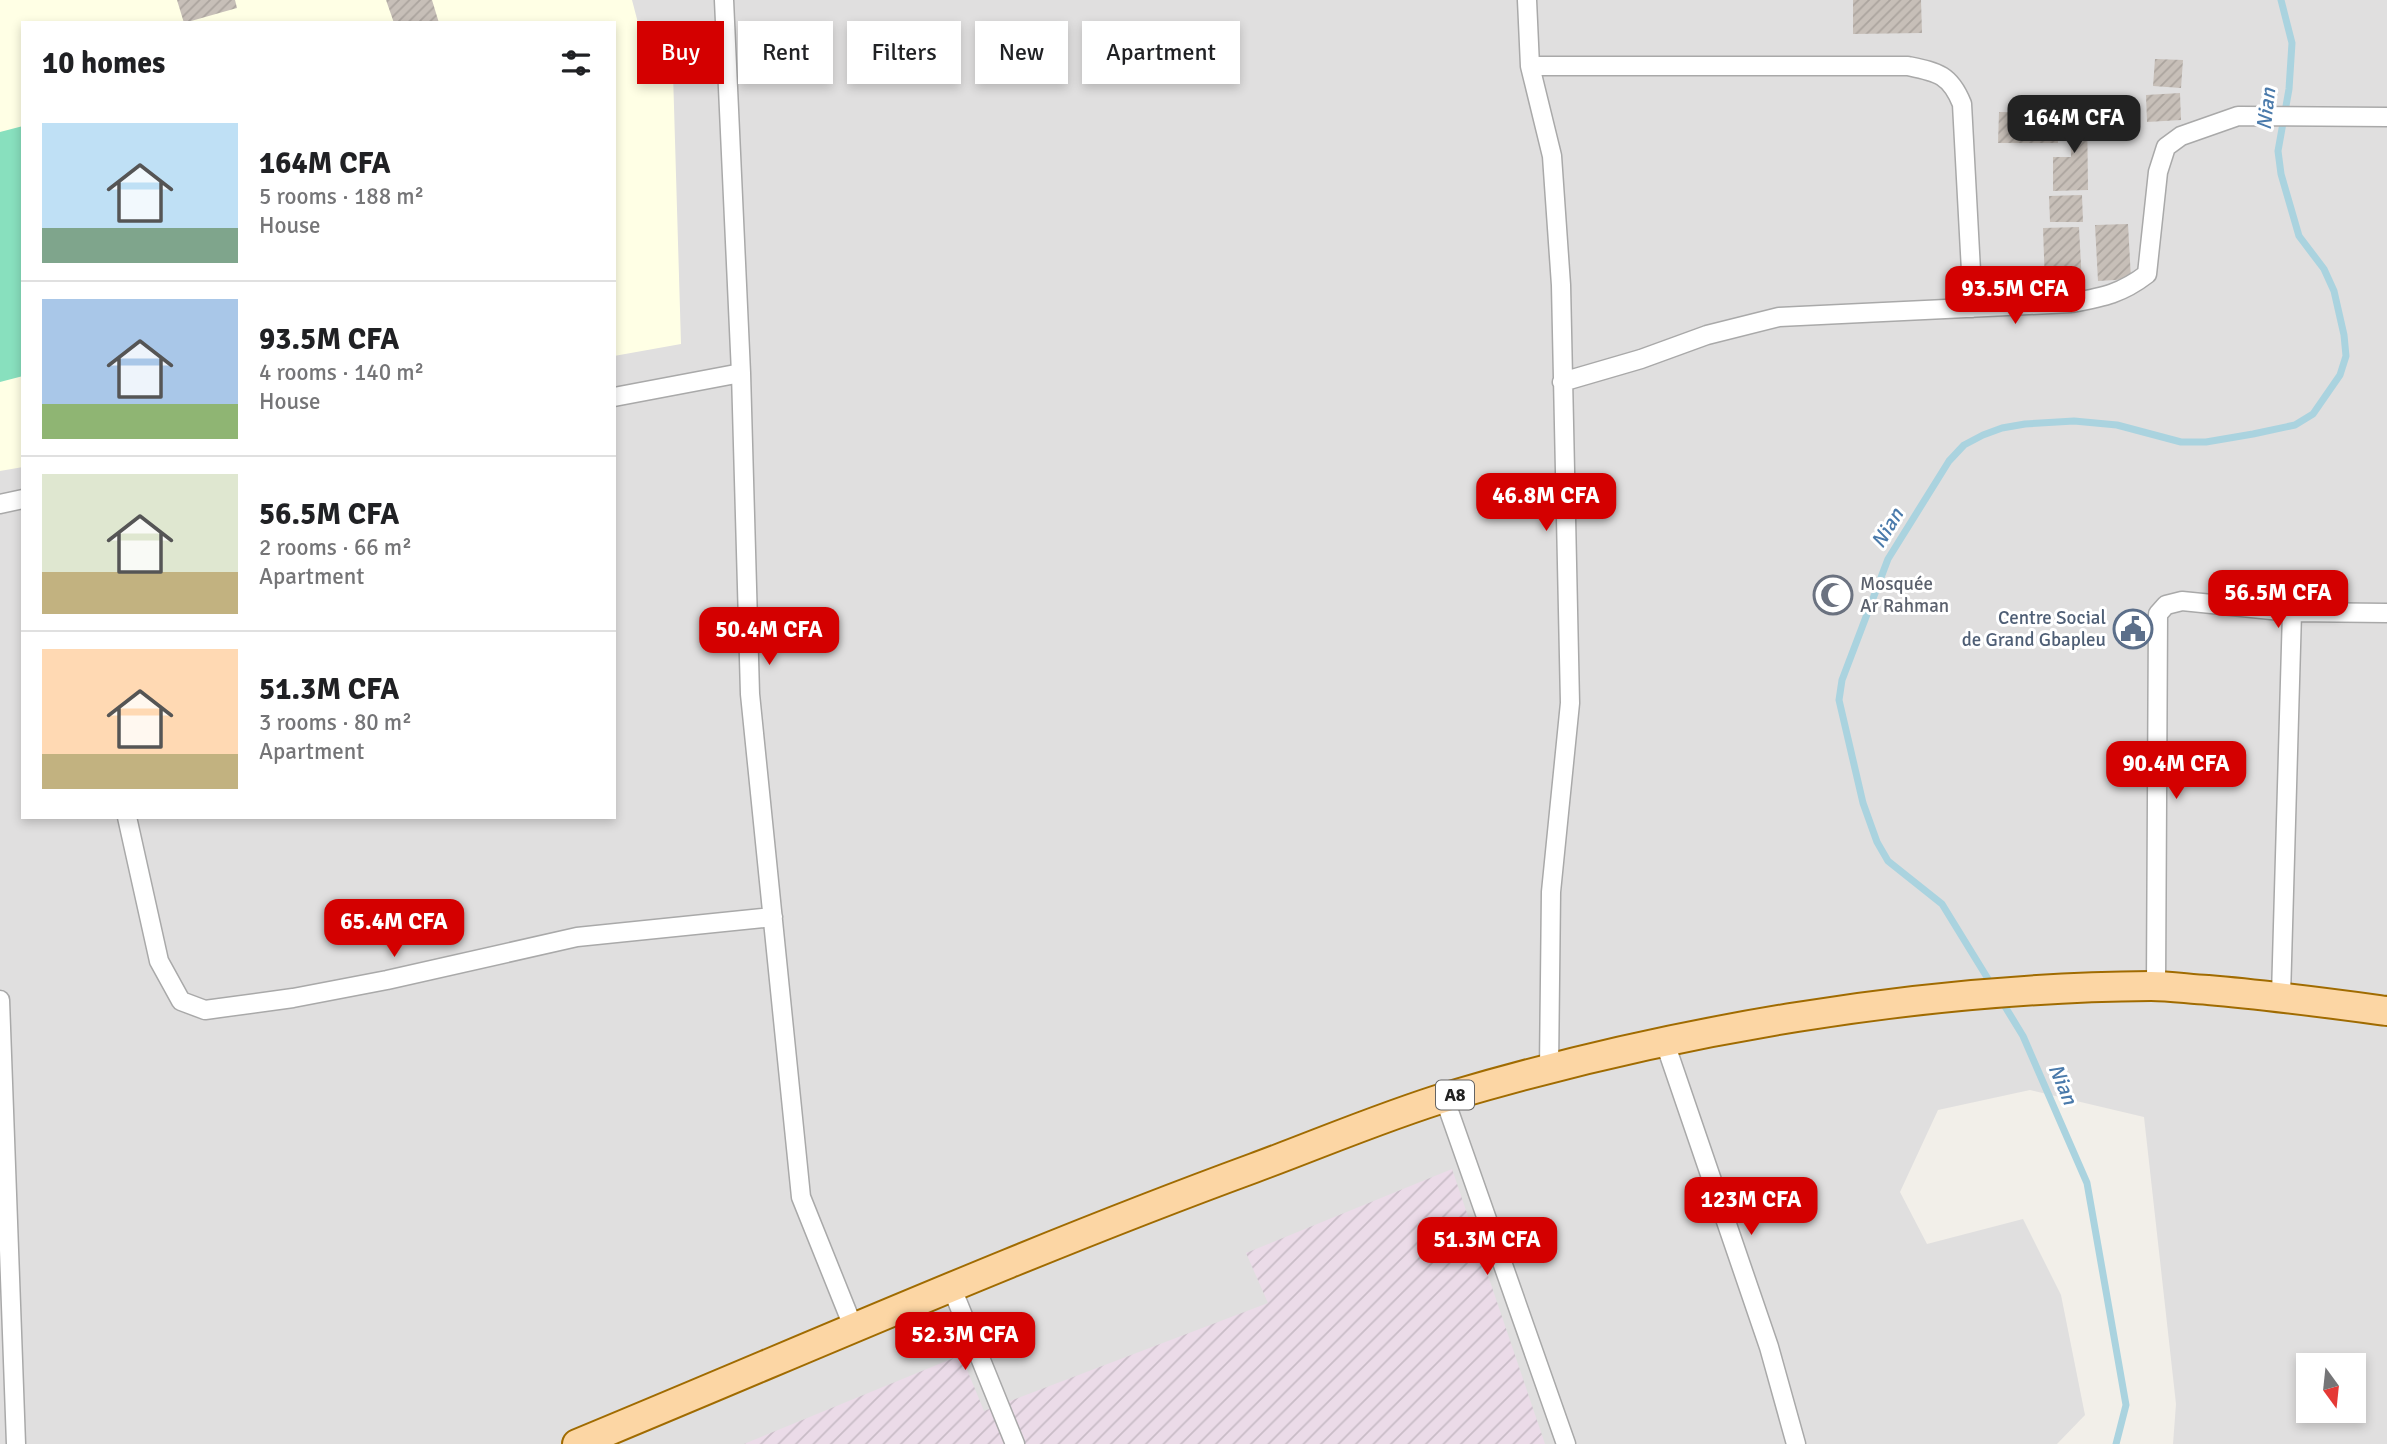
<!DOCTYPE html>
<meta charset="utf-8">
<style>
body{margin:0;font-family:Signika,sans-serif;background:#f2f2f2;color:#202124;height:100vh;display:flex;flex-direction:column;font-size:26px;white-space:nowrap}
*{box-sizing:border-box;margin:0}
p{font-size:23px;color:#757577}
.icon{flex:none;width:38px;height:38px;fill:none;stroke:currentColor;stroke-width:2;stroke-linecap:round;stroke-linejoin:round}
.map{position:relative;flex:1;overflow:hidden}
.drawer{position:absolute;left:21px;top:21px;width:595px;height:798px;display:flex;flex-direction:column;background:#fff;border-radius:0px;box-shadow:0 4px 10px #0003}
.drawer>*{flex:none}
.hud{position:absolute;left:637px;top:21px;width:665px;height:63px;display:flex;gap:14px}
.needle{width:46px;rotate:165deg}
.buttons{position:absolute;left:2296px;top:1353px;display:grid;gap:14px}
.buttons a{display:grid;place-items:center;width:70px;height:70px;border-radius:0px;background:#fff;box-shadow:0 4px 10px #0003;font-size:35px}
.price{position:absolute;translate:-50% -60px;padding:0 16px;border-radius:14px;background:#d40000;color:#fff;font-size:23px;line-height:46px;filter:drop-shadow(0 2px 4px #0008)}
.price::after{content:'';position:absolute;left:50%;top:42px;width:21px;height:16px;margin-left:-10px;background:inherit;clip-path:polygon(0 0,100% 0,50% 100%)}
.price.on{background:#222;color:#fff}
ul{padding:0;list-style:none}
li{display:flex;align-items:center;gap:21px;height:175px;padding:0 21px}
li+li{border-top:2px solid #e0e0e0}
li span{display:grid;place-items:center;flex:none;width:196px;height:140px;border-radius:0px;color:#555}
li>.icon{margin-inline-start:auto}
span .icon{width:84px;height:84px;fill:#fffc;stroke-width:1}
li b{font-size:30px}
h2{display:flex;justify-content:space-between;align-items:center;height:84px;padding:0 21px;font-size:30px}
.pill{padding:0 24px;border-radius:0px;background:#fff;box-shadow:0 4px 10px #0003;font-size:24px;line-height:63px}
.pill.on{background:#d40000;color:#fff}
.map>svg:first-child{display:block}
.residential{fill:#e0dfdf;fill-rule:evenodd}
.industrial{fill:url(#industrial-furrows)}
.education{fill:#ffffe5}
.pitch{fill:#88e0be}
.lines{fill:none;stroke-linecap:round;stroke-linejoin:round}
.stream{stroke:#aad3df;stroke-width:7}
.building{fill:url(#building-hatch)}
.minor-casing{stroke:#a9a9a9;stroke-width:21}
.primary-casing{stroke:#a06b00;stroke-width:32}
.minor{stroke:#fff;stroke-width:18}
.primary{stroke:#fcd6a4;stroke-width:28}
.labels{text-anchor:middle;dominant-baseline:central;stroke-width:6;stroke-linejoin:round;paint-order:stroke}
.shield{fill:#fff;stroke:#646464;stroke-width:2}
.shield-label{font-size:18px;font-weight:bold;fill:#222}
.worship-label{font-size:19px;fill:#5b616d;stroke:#fff;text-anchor:start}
.service-label{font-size:19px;fill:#4e5e75;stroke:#fff;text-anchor:end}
.water-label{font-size:21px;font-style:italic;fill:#4a7aab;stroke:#fff}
</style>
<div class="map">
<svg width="2387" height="1444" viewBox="0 0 2387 1444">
<defs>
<pattern id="industrial-furrows" width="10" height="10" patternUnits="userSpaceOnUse" patternTransform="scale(1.75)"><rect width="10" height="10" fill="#ebdbe8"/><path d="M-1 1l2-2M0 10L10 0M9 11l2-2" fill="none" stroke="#c9bcc7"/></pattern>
<pattern id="building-hatch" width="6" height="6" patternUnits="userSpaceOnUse" patternTransform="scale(1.75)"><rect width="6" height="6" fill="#c7bfb8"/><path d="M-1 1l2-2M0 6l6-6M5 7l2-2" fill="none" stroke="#aba49e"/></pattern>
</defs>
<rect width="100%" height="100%" fill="#f2efe9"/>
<path class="residential" d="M0,0H2387V1444H2173L2176,1404L2144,1117L2030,1090L1938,1110L1900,1192L1927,1244L2023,1219L2061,1295L2085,1415L2057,1444H0ZM23,23H614V817H23ZM2308,1365H2354V1410H2308Z"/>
<path class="industrial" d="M1452,1169L1545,1444H744L961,1355L984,1411L1268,1303L1246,1253Z"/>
<path class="education" d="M0,0H632L643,42L673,73L681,344L614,356V23H23V467L0,471Z"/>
<path class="pitch" d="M23,126V376L0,382V132Z"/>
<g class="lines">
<path class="stream" d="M1993,987L1942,904L1888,861L1877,842L1863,803L1839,700L1842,680L1888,559L1949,461L1964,445L1983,435L2002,428L2025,424L2074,421L2117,425L2181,442H2206L2253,434L2295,425L2313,414L2340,375L2346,356L2344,335L2334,291L2324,269L2299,236L2281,174L2278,151L2289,89L2292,43L2281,0
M2001,1000L2023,1036L2087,1183L2126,1405L2116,1444"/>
</g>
<path class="building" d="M177,0H235L237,8L184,23Z
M386,0H432L439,23H394Z
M1853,0H1921L1922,33L1853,34Z
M2155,59L2183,60L2181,88L2153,86Z
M2180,93L2181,120L2147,122L2146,95Z
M2070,105H2087L2088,190L2053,191V157H2071Z
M1999,112L2058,113V143H1998Z
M2082,195L2083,222H2050L2049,196Z
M2128,224L2131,279L2098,281L2095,225Z
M2079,227L2082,284L2045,285L2043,228Z"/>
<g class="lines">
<defs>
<path id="minor" d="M724,0L741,373L750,694L801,1197L854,1329
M1527,0L1530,66L1552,156L1561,285L1570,703L1551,892L1549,1068
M1530,66H1908C1937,72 1950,74 1962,104L1973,308
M1562,382L1641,359L1707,335L1779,317L2071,303C2103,297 2121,294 2147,274L2158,172L2166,147L2181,136L2238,116L2387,117
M614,397L741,373
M0,504L23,499
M127,817L159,961L181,1001L205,1010L293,998L387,980L577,937L773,917
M2156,986L2158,614L2166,605L2182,601L2292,612L2387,613
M2281,996L2292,612
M0,1000L16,1444
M1665,1043L1769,1347L1796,1444
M1444,1097L1566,1444
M951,1286L1015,1444"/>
<path id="primary" d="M577,1444C802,1351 1025,1252 1254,1168C1319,1144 1384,1116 1450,1096C1673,1030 1919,988 2151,986C2170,986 2189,989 2208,990C2268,995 2327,1003 2387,1011"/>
</defs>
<use href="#minor" class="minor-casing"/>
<use href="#primary" class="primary-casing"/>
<use href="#minor" class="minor"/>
<use href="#primary" class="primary"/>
</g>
<defs>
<symbol id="mosque-ring" viewBox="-11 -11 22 22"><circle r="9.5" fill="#fff" stroke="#6b7280" stroke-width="1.5"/><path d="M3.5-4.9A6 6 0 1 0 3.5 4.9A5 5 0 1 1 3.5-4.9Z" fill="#6b7280"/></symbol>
<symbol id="civic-ring" viewBox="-11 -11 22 22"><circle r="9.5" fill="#fff" stroke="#5c6f8a" stroke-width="1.5"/><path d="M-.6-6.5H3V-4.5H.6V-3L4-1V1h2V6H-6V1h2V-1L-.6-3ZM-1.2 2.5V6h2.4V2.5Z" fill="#5c6f8a"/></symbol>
</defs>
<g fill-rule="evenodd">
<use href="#mosque-ring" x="1811" y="573" width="44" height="44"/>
<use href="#civic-ring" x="2111" y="607" width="44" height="44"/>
</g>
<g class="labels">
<rect class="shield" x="1436" y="1080.5" width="38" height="29" rx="5"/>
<g class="shield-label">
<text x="1455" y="1095">A8</text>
</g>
<g class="worship-label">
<text x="1860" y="584">Mosquée<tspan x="1860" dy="22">Ar Rahman</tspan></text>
</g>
<g class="service-label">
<text x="2106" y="618">Centre Social<tspan x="2106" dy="22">de Grand Gbapleu</tspan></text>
</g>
<g class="water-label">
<text transform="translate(2266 109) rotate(-83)">Nian</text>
<text transform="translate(1887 528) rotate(-59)">Nian</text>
<text transform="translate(2063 1084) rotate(67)">Nian</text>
</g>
</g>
</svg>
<div class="buttons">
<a><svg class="needle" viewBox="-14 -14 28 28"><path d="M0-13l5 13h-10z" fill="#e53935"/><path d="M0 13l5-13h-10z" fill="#757577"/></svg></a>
</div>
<b class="price on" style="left:2074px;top:155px">164M CFA</b>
<b class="price" style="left:2015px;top:326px">93.5M CFA</b>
<b class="price" style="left:1546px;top:533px">46.8M CFA</b>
<b class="price" style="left:2278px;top:630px">56.5M CFA</b>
<b class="price" style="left:769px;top:667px">50.4M CFA</b>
<b class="price" style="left:2176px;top:801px">90.4M CFA</b>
<b class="price" style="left:394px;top:959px">65.4M CFA</b>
<b class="price" style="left:1751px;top:1237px">123M CFA</b>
<b class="price" style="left:1487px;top:1277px">51.3M CFA</b>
<b class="price" style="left:965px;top:1372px">52.3M CFA</b>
<div class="hud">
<a class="pill on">Buy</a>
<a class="pill">Rent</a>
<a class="pill">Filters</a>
<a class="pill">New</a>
<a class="pill">Apartment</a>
</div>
<section class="drawer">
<h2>10 homes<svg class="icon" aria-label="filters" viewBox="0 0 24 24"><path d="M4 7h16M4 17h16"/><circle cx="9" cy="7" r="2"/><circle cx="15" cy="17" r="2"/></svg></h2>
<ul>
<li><span style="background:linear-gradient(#bfe0f5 75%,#7fa58c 0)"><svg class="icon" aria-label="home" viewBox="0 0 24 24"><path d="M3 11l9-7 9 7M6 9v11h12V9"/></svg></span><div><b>164M CFA</b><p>5 rooms · 188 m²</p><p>House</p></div></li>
<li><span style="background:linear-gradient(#a9c7e8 75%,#8fb573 0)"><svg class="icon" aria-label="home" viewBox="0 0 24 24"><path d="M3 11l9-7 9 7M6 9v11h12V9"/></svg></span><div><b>93.5M CFA</b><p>4 rooms · 140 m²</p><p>House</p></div></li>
<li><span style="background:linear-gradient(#dfe7d0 70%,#c2b280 0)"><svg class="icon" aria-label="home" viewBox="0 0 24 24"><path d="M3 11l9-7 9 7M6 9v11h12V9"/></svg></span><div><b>56.5M CFA</b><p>2 rooms · 66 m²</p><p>Apartment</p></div></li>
<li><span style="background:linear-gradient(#ffd9b3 75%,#c2b280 0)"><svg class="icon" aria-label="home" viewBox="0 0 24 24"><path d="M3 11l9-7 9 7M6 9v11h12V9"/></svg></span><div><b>51.3M CFA</b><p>3 rooms · 80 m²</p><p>Apartment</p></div></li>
</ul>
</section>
</div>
